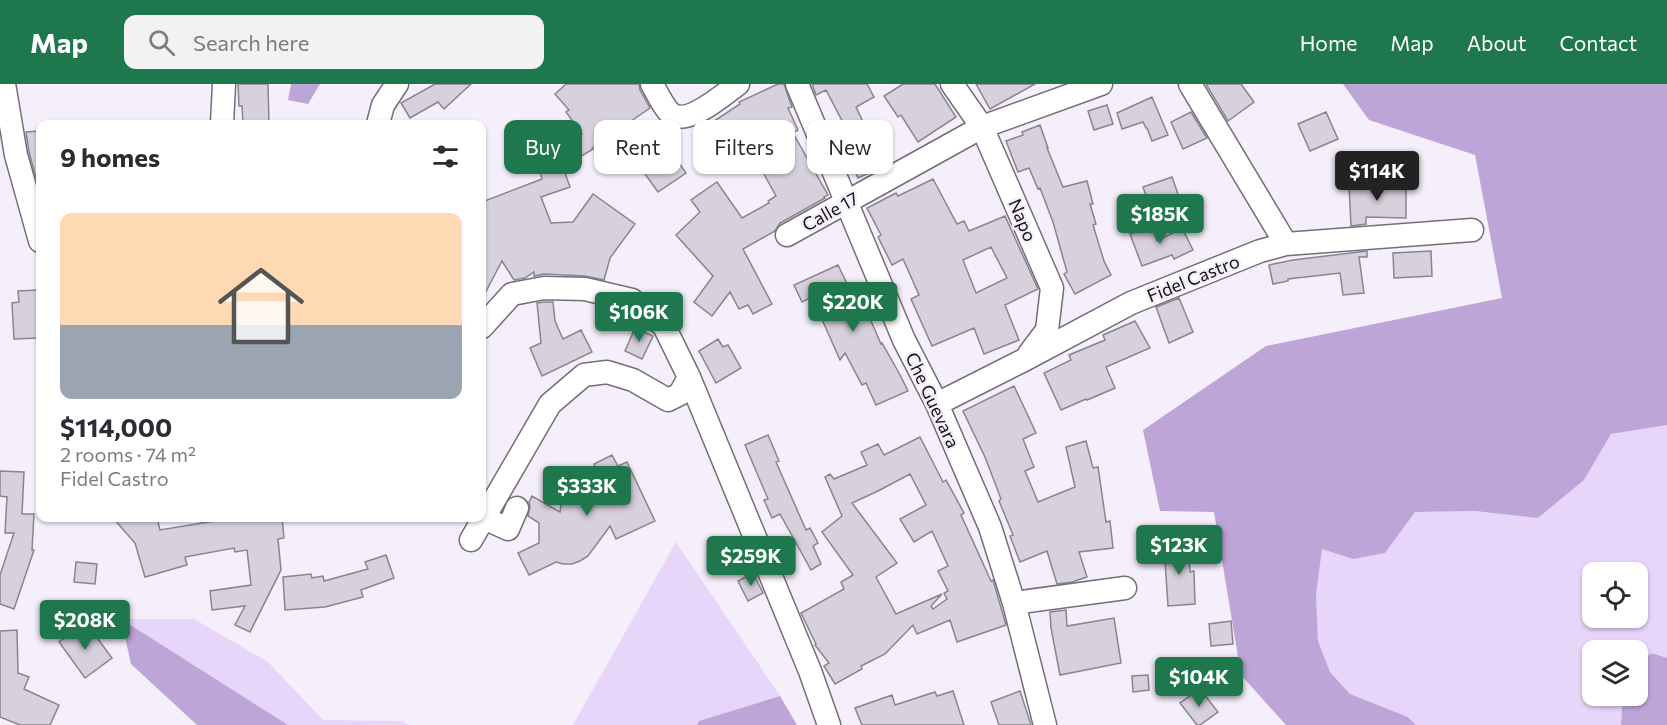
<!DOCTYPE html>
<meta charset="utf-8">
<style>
body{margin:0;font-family:Commissioner,sans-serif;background:#f2f2f3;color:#2b2b33;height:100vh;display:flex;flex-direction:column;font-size:22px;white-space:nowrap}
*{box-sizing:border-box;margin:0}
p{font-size:20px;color:#7c7c81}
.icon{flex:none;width:33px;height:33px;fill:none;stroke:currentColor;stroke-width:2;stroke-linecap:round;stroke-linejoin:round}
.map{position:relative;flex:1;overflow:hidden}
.sheet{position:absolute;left:36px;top:36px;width:450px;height:402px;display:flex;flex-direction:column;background:#fff;border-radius:12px;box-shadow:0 2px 4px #0004}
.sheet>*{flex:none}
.guide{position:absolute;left:504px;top:36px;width:570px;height:54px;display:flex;gap:12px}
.controls{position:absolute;left:1582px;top:478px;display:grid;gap:12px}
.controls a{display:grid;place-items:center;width:66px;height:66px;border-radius:12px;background:#fff;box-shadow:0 2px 4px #0004;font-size:30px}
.price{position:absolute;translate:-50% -51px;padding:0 14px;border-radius:6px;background:#1f784d;color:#fff;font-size:20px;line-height:39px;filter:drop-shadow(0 2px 3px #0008)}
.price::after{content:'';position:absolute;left:50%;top:36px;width:18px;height:14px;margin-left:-9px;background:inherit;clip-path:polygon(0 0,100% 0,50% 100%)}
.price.active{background:#222;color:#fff}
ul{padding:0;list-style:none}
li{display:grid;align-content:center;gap:12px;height:318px;padding:0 24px}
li+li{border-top:2px solid #e1e1e2}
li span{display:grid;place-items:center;height:186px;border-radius:12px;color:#555}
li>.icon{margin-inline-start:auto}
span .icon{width:108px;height:108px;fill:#fffc;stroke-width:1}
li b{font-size:26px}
h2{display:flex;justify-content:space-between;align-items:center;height:72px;padding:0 24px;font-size:26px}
.pill{padding:0 21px;border-radius:12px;background:#fff;box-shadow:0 2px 4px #0004;font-size:21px;line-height:54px}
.pill.active{background:#1f784d;color:#fff}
header{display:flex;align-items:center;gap:36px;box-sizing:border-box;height:84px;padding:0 30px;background:#1f784d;color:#fff}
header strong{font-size:28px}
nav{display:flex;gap:33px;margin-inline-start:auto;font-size:21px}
.search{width:420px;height:54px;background:#f2f2f3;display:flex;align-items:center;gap:15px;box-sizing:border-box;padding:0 21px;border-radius:12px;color:#7c7c81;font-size:22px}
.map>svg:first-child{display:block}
.green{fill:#e7d5fa;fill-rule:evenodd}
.forest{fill:#bea5d7}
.building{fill:#d7d1dd;stroke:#89848e;stroke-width:1.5;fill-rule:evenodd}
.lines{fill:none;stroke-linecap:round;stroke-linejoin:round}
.minor-casing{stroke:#736e78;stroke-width:25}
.minor{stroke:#fff;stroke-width:22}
.labels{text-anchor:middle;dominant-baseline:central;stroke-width:5;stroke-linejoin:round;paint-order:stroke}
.street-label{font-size:18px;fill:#141216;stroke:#f4effa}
</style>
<header>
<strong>Map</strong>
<div class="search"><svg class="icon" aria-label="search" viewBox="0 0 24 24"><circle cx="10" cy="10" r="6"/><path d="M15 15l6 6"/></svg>Search here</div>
<nav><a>Home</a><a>Map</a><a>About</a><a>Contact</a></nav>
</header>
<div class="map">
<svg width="1667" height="641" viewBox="0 0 1667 641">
<rect width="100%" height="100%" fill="#f4effa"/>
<path class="green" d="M1667,341V574L1652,569L1638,579V567H1593V612H1623L1621,641H1416L1408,633L1350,610L1330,588L1318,557L1316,511L1322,465L1353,475L1385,469L1414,428L1475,427L1538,434L1584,396L1611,350ZM1593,489H1638V534H1593Z
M676,458L780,612L699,637L697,641H573Z
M121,535H194L268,578L323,636L403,637L408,641H288Z"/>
<path class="forest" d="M291,0H320L308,20L288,16Z
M1343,0H1667V341L1611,350L1584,396L1538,434L1475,427L1415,428L1385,469L1353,475L1322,465L1316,511L1318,557L1330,588L1350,610L1408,633L1416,641H1286L1241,591L1214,428L1160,427L1143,346L1266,262L1502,214L1475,71L1369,36Z
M121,535L288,641H197L131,580Z
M1652,569L1667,574V641H1621L1623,612H1638V579Z
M780,612L797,641H697L699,637Z"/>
<path class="building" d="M238,0H268L269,40H243L242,22H239Z
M435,0H471L444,25L438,18L410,34L401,19Z
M566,0H639L640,6L650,24L592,64L593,65L563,83L570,103L541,113L551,139L573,138L593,110L635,140L610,174L604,196L585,192L544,190L534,192V188L525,194L514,196L502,177L482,215V118L542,95L533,67L582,50L566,28L569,26L555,10Z
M778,0H784L792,23L788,24L798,46L793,49L828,111L824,113L825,114L780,139L775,147L743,165L772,220L753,230L748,221L739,225L730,208L712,232L694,218L713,192L676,151L700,128L691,116L717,98L742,134L769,119L768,117L776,112L764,90L773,84L753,43L716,67L702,45L740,20L739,18Z
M812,0H867L874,13L856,23L884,82L858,94L842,61L852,56L826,6L816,11Z
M903,0H935L956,33L918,58L901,31L898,33L884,12Z
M976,0H1035L990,25Z
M1206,0H1241L1254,18L1228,37Z
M1152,13L1168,51L1152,57L1147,44H1146L1143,38L1122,45L1117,29Z
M1107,21L1113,40L1094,46L1088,27Z
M1191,28L1207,54L1183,65L1171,38Z
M1326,28L1338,55L1310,67L1298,40Z
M1040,41L1048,64H1047L1063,103L1087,97L1093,120H1090L1096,140L1093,141L1104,177L1111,191L1075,210L1064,190L1067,188L1053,138L1040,104L1038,105L1029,84L1018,88L1006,57L1023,51L1022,48Z
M40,47V109L29,68L26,48Z
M674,71L686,89L658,108L645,90Z
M1356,72L1359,93L1343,95L1341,75Z
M1172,93L1179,113L1150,123L1143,103Z
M933,95L957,140L964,137L969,147L1005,132L1038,205L1005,221L1019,256L984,270L974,244L932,262L911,215L919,211L903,175L892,181L878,153L881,151L867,124L896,109L898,112ZM991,163L1007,194L976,209L963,176Z
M1349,101H1406V134L1366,133V140L1351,142Z
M1152,142L1157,157L1182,144L1193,166L1174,175L1172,171L1142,182L1130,150Z
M1367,167V173H1359L1364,209L1343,211L1340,189L1288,195V197L1273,200L1269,181L1293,176Z
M1431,167L1432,192L1394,194L1393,169Z
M838,181L852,210L858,207L881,260L882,259L899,289L908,307L876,321L866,299L862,301L845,269L840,276L812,213L802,218L794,201Z
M38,206L39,254L14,255L12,219L19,218L18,207Z
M1179,214L1193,248L1169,259L1156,223Z
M545,218H553L555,237L563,255L581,246L592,268L542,292L530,264L541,259L537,219Z
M1135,237L1150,264L1106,283L1115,304L1087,316L1086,315L1061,326L1044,289L1071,276L1069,271L1105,256L1103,251Z
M635,244L653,252L642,275L625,267Z
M718,255L723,263L728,261L741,284L716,299L699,267Z
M1014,302L1036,349L1023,355L1034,383L1025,387L1038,418L1075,403L1066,363L1086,357L1093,384L1098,383L1106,438L1110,437L1113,464L1079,468L1087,493L1072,498L1057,500L1047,467L1020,478L1010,452L1013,451L999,417L1001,415L985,373L963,327Z
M768,351L779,377L776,378L806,446L810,444L818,459L813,462L821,480L811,486L780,430L772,434L764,416L768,415L745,361Z
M920,353L943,398L946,396L964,429L961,431L991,497L993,496L1006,541L957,558L950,536L917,550L913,541L885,570L861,582L862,585L835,600L824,582L829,579L815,561L816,560L801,529L844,505L841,498L853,491L822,448L842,432L825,393L830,390L834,395L867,381L861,368L878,360L884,371ZM910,390L926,421L900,435L914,458L932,447L948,482L938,487L948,507L944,509L947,515L933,525L931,522L942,510L896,530L876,493L897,479L852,419L878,407Z
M612,371L618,382L627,378L655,437L616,455L610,442L588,472L580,477L572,480H563L556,478L529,491L518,469L539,459V439L528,432L530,423L529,418L532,412L560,428L564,398L604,403L594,380Z
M0,387L24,388L22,430H34L32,466H34L14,525L0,520V491L14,449H5L7,413L0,412Z
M113,434H157L160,446L233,434H282L284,454L278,455L281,486L250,548L235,541L245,522L212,526L210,507L251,501L247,466L235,468L234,464L185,473L187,481L145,493L135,459Z
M1188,461L1190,488L1194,487L1195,520L1168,522L1164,463Z
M386,471L394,494L361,506L363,513L325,523L285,526L283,493L311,490L312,494L323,492L324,497L368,485L365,478Z
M76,478L97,480L95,500L74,498Z
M753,489L763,509L748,517L738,497Z
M1066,526L1067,542L1114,534L1121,579L1060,591L1051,544L1050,528Z
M1231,537L1233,560L1211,562L1209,540Z
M78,544H90L112,574L85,594L59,558Z
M17,546L18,589L29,593L24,605L59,621L50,641H20L0,633V547Z
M1148,591L1149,606L1133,608L1132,592Z
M1200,605L1218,628L1200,641H1197L1180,619Z
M953,607L964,641H862L855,624L892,611L895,621L935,608L937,612Z
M1020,607L1031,641H999L991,618Z"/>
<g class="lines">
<defs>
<path id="minor" d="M4,0L16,71L40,157
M652,0C657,9 662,20 669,28C685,45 724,10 738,0
M797,0L904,256L937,320L990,443L1014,519L1045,641
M952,0L982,43L1052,204L1047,246L1029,270
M1190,0L1286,160
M222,40L224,0
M378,40L383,21L397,0
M787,151L982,43L1101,0
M482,243L512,210L544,204L585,205L632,216L664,242L689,293L810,587L829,641
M937,320L1024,276L1131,219L1260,167L1286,160L1472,146
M484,434L508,445L517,424
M471,456L550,320L584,291L607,288L633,296L668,316L680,310L689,293
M1014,519L1125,504"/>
</defs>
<use href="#minor" class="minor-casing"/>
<use href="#minor" class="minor"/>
</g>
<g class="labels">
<g class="street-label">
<text transform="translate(830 127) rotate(-29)">Calle 17</text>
<text transform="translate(1023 136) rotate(67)">Napo</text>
<text transform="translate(1193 194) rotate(-22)">Fidel Castro</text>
<text transform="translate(933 316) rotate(65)">Che Guevara</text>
</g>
</g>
</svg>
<div class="controls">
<a><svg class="icon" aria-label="locate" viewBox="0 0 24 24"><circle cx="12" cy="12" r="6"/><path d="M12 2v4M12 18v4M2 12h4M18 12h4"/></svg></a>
<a><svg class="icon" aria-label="layers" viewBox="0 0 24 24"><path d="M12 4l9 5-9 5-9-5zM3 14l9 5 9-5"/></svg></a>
</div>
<b class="price active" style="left:1377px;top:118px">$114K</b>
<b class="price" style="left:1160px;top:161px">$185K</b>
<b class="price" style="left:853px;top:249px">$220K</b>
<b class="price" style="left:639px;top:259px">$106K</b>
<b class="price" style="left:587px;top:433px">$333K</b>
<b class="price" style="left:1179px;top:492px">$123K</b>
<b class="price" style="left:751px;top:503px">$259K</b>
<b class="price" style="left:85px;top:567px">$208K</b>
<b class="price" style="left:1199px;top:624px">$104K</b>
<div class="guide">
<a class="pill active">Buy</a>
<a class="pill">Rent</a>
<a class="pill">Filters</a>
<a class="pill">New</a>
</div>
<section class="sheet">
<h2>9 homes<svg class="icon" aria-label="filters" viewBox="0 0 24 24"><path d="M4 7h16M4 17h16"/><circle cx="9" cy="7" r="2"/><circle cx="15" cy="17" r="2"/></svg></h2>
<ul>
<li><span style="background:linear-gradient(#ffd9b3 60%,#9aa5b1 0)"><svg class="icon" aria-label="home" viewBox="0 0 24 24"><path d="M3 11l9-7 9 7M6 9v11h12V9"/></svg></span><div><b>$114,000</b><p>2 rooms · 74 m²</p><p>Fidel Castro</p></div></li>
</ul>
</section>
</div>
